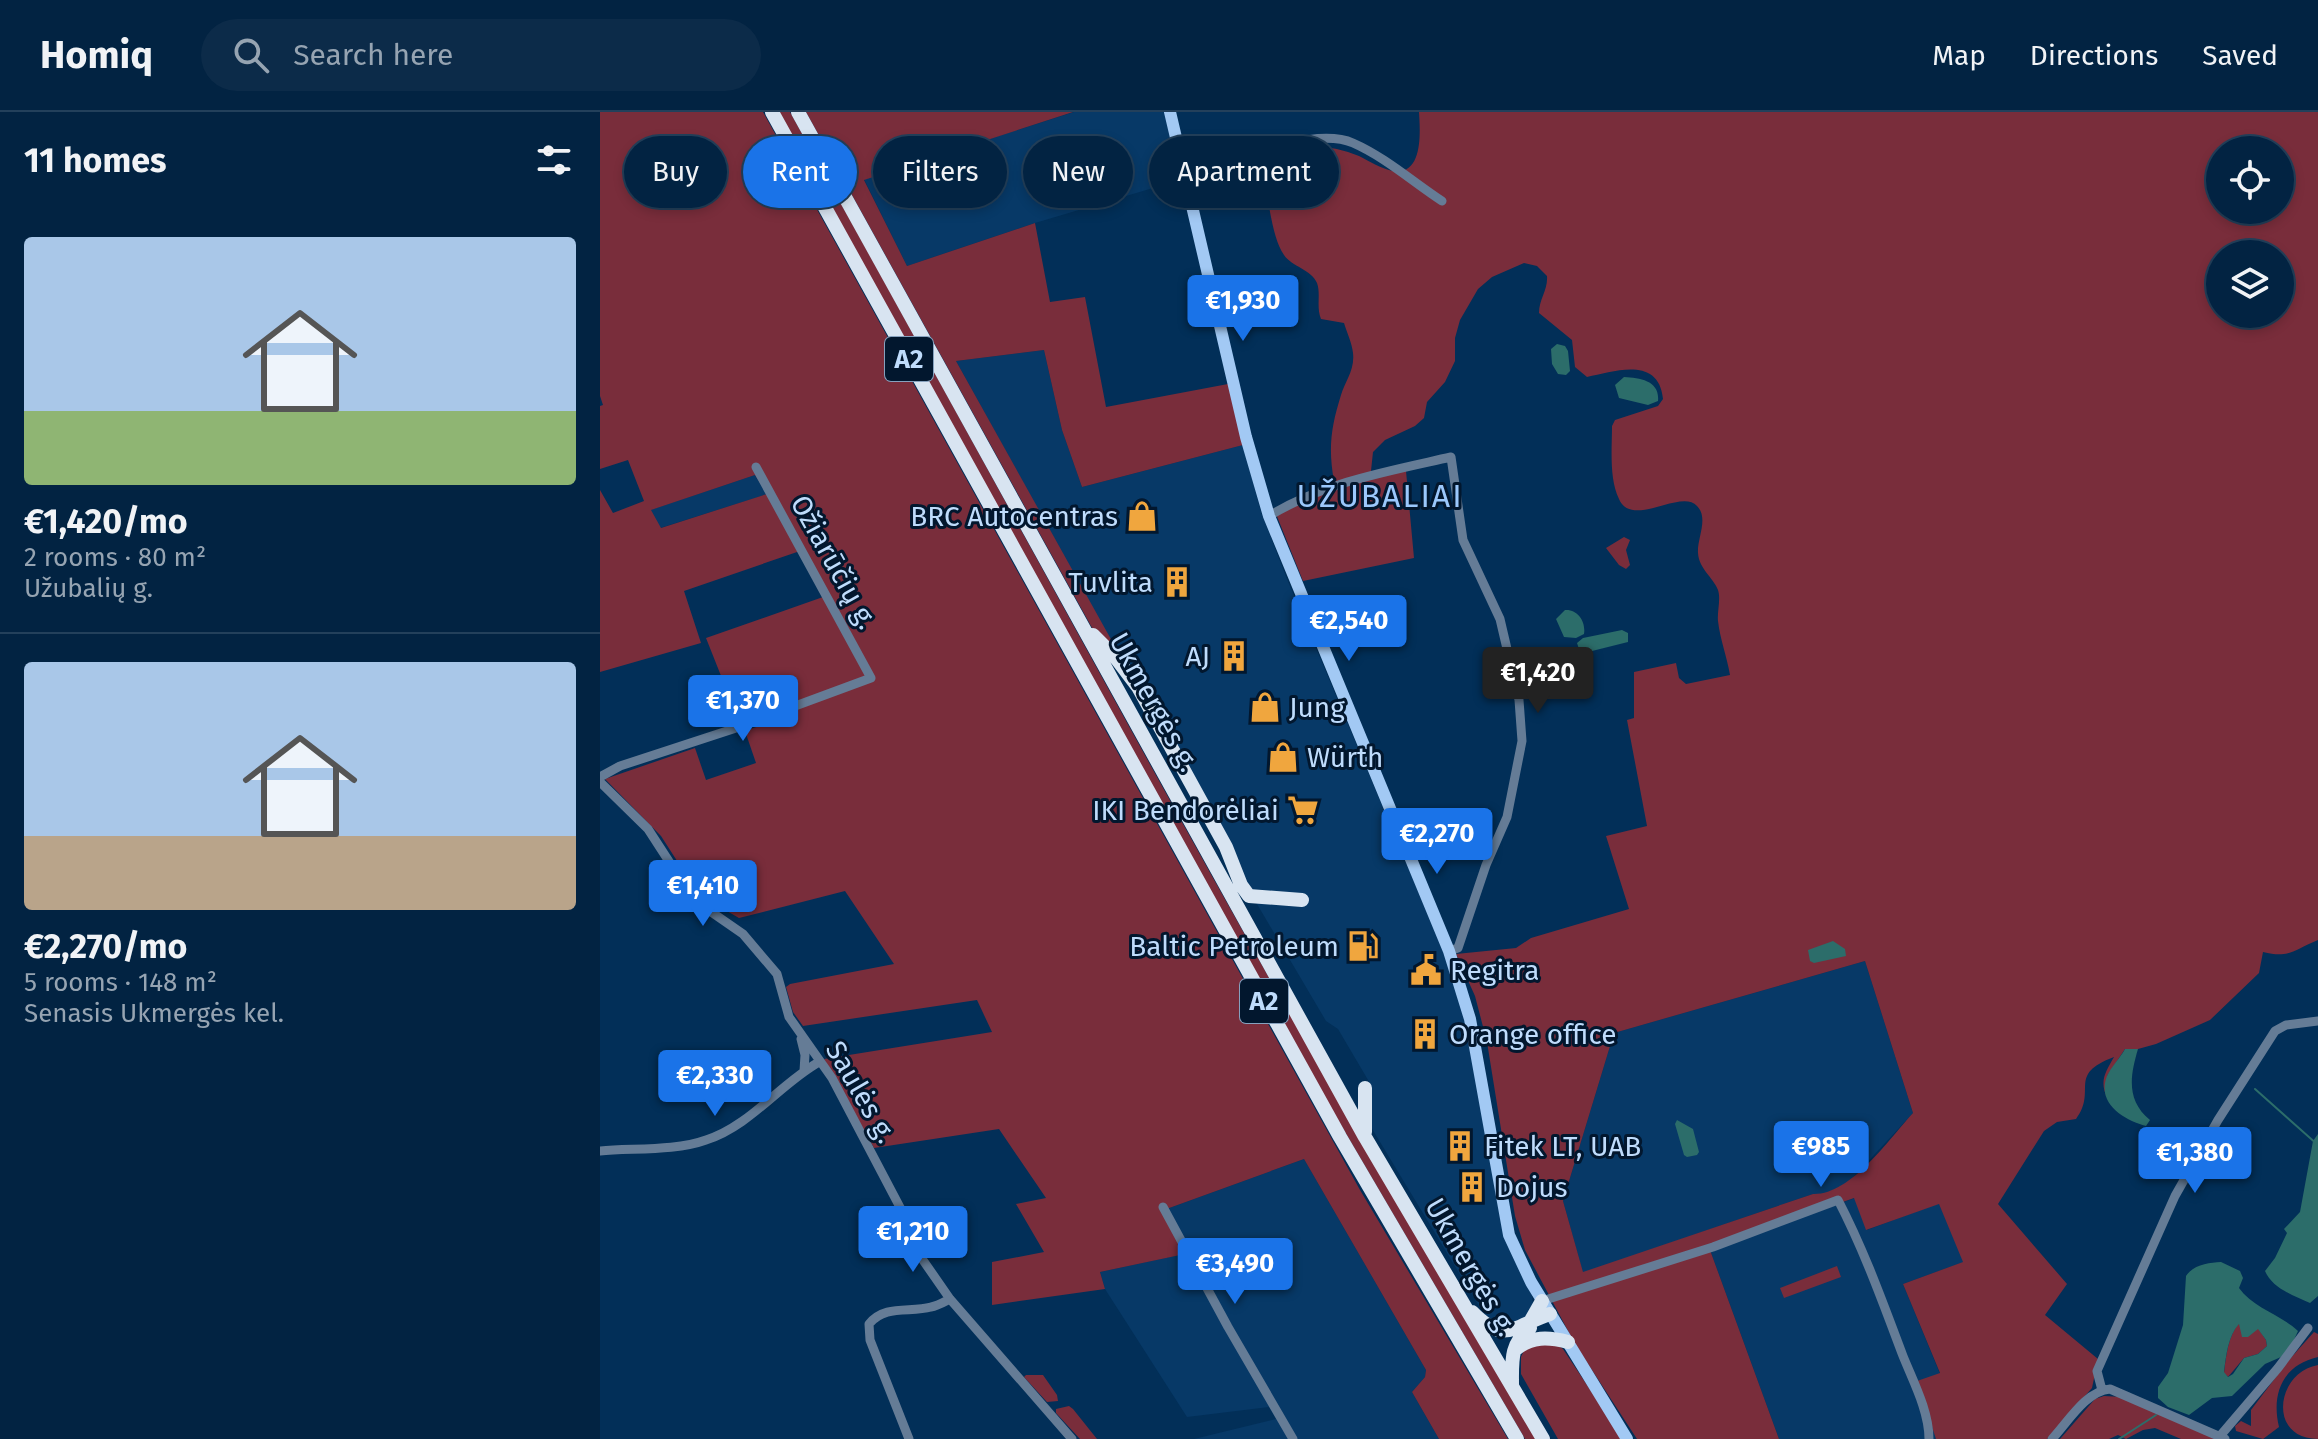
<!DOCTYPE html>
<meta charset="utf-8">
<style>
body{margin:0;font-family:"Fira Sans",sans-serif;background:#0c2b49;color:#f1f3f6;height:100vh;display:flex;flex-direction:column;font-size:30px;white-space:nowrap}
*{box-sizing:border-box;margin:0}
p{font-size:26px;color:#96a4b2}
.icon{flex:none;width:44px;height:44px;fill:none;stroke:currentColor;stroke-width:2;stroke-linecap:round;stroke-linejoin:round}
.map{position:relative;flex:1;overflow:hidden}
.drawer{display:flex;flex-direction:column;background:#022342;width:600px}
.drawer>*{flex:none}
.hud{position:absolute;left:24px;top:24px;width:760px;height:72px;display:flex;gap:16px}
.fabs{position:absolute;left:1606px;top:24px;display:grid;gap:16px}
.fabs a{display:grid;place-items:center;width:88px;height:88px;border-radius:50%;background:#022342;box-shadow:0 4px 12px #0003,0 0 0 2px #23405b;font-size:40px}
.price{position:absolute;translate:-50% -68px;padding:0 18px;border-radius:8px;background:#1a73e8;color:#fff;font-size:26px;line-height:52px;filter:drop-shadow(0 2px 4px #0008)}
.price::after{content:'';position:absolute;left:50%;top:48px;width:24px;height:18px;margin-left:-12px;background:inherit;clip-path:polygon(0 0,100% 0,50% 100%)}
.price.on{background:#222;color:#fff}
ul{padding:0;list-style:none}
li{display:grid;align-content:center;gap:16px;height:424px;padding:0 24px}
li+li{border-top:2px solid #23405b}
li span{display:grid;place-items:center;height:248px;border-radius:8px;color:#555}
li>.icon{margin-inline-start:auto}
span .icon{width:144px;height:144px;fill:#fffc;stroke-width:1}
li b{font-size:34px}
h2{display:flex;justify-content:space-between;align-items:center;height:96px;padding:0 24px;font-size:34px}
.pill{padding:0 28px;border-radius:36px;background:#022342;box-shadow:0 4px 12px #0003,0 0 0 2px #23405b;font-size:28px;line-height:72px}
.pill.on{background:#1a73e8;color:#fff}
header{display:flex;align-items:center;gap:48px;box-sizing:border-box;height:112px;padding:0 40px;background:#022342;border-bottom:2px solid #23405b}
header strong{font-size:38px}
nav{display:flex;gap:44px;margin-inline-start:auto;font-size:28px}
.search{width:560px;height:72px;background:#0c2b49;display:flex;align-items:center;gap:20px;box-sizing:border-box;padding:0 28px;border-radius:44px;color:#96a4b2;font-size:30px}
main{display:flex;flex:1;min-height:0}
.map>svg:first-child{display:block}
.built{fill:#073967}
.green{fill:#792d3b;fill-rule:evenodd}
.water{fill:#2c6d6a;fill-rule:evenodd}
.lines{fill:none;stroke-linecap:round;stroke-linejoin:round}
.stream{stroke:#2c6d6a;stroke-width:2}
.minor{stroke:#657c96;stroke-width:9}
.major{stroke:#a2c9f4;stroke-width:12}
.highway{stroke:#d8e4f1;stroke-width:14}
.labels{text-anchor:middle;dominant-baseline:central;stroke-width:6;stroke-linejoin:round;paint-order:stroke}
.shield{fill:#02172e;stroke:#86a1be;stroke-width:2}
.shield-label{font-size:26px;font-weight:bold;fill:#bfdcfc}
.poi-label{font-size:28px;fill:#bfdcfc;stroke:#02172e;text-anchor:start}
.street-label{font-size:28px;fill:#bfdcfc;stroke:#02172e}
.quarter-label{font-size:32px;letter-spacing:2px;fill:#9bc8fc;stroke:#02172e}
</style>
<header>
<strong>Homiq</strong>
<div class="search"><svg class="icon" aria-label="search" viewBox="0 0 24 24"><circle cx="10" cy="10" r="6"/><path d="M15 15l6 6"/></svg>Search here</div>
<nav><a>Map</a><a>Directions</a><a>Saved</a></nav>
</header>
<main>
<section class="drawer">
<h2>11 homes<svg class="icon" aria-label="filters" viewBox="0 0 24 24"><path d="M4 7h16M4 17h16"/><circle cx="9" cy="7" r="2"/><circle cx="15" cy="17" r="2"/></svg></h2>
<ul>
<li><span style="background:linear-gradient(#a9c7e8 70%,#8fb573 0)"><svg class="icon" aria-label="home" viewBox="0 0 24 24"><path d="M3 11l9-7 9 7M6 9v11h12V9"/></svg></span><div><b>€1,420/mo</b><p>2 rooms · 80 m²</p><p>Užubalių g.</p></div></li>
<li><span style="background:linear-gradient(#a9c7e8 70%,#b9a48a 0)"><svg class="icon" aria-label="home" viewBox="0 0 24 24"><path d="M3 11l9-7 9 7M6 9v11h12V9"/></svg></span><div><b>€2,270/mo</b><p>5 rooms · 148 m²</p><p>Senasis Ukmergės kel.</p></div></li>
</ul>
</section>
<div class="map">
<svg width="1718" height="1327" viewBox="0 0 1718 1327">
<rect width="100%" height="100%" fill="#022f58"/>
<path class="built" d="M474,0H564L580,68L435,111L307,154L264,67Z
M444,238L462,318L482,375L643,333L661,400L687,467L855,867L870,933L902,1114L932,1183L933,1195L927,1207L900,1215L885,1204L771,1015V973L738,917L726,909L647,775L356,249Z
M155,363L168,382L60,416L50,398Z
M1265,849L1313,1001L1247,1072L1224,1082H1213L983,1161L963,1089L1014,921Z
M704,1047L826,1258L825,1265L812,1280L839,1327H594L676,1307L669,1295L587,1305L505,1177L500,1160L584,1142L561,1099Z
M1255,1086L1267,1118L1339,1091L1364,1150L1303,1172L1340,1262L1336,1327H1179L1110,1138Z"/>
<path class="green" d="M0,0H163L760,1078L908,1327H839L812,1280L825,1265L826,1258L704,1047L561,1099L585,1142L500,1160L505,1177L392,1193V1150L444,1140L416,1092L446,1086L399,1017L274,1036L224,947L392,920L377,888L203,914L193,900L186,875L190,872L294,852L245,779L139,806L99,783L61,724L5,667L95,636L106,668L156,651L145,619L198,600L186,567L129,584L106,526L223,485L200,439L84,479L101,531L0,560V378L13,401L44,389L28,348L0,357V294L3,293L0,284ZM155,363L167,382L61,416L51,398Z
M179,0H190C438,443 674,893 938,1327H925L697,938Z
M206,0H473L264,68L307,154L435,111L450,190L485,185L506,295L628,272L643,333L482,375L462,318L444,238L356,249L522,547L500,528L491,514Z
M819,0H1718V828C1695,837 1690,847 1663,840L1659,861L1610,908L1556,932L1538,937H1525L1507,964V985C1499,969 1506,959 1514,945C1466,963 1498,978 1476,1007L1457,1010L1444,1019L1398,1092L1467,1172L1445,1203L1498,1247L1492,1276L1447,1327H1336L1317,1269L1340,1261L1303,1172L1363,1150L1339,1092L1266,1118L1254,1086L1110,1138L1179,1327H1037L975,1232L925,1138L915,1104L887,930L875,884L856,842L916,836L931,826L1029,797L1006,724L1047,714L1027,608L1034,606V560L1076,551L1079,566L1086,572L1130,563C1127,545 1120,527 1118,509C1117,500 1121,487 1118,478C1113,465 1099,457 1098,441C1097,426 1109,406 1097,394C1081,376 1032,417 1019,387C1009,366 1012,337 1012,314L1015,308L1058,294L1063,287C1059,244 1015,259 987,265L975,255L972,228L939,201C939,187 948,178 947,164L937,154L924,151L892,165L878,177L860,208L855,226V249L845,270L827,290L824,306L815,314L785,328L773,340L771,359H806L814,446L703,469L674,397L734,369C728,336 731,315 741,283C745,269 755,258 753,241C752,231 747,221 744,211L721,207C716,195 721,182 717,171C711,157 692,155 684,143C671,124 668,82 663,58C686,28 726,31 759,44C769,49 782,57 793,59C824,64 820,18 819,0ZM1620,38H1680V98H1620ZM1620,142H1680V202H1620ZM1265,849L1313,1001C1288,1028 1251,1083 1213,1082L983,1160L963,1089L1014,921Z
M1024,425L1030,428L1026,438L1030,453L1026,457L1019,453L1006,436Z
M1237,1154L1241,1165L1184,1186L1180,1176Z
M1639,1211L1642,1218L1652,1220L1658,1216L1666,1228L1667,1234L1658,1242L1644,1246L1628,1265L1624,1261C1626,1244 1628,1224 1639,1211Z
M1714,1220L1718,1222V1245C1683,1253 1671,1281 1679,1315L1663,1327L1636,1319L1635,1314L1641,1309L1651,1314V1298L1688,1249Z
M956,1232L963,1237L1023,1327H958L921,1262V1245L926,1234Z
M1718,1253V1327C1667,1327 1676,1260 1718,1253Z
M426,1263H443L457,1283L458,1289L447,1290L424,1265Z
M1504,1284L1522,1285L1617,1327H1581L1555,1316L1543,1318L1526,1327L1518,1323L1509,1327H1460L1495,1287Z
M469,1294L473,1297L497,1327H480L456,1301V1297Z"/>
<path class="water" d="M957,232L965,234L968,239L970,259L966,263L958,262L952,252L951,237Z
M1024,265C1041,266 1060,269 1058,289L1048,293L1019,286L1015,273Z
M965,498C978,497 986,510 984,522L976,526L964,525L956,507Z
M1022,518L1028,521V530L992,539L979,537L977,531L983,526Z
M1233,829L1245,837L1246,844L1214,851L1210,849L1208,838Z
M1525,937H1538C1530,964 1526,988 1550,1008L1546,1014C1525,1008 1496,992 1507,964C1511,955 1520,946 1525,937Z
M1077,1008L1093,1017L1099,1040L1097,1043L1087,1045L1084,1043L1075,1012Z
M1718,1022V1184L1710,1191C1694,1184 1672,1176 1665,1159L1675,1146L1687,1121L1684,1117L1700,1100L1713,1029Z
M1621,1150L1640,1159L1643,1166L1639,1176C1653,1196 1680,1202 1698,1219L1692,1232L1681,1245L1665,1252L1632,1284L1612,1286L1589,1303L1568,1295L1558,1286V1275L1568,1261L1583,1213L1586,1164C1594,1152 1609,1151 1621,1150ZM1639,1212L1642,1225H1648L1658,1217L1666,1228L1667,1234L1658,1242L1644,1246L1633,1262L1628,1265L1624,1260C1626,1244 1628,1224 1639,1212Z"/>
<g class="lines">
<path class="stream" d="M1655,977L1718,1033
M1519,1327L1556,1303"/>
<path class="minor" d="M586,65C628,51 712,13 753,31C785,45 813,70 842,89
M669,404C725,370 789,359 851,345L863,428L900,507L919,588L922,629L907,705L886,753L858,836L849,839
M0,665L20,654L133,617L271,566L156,355
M0,670L48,717L94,788L143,822L177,862L189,905L232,966L303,1101L318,1141L350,1187L472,1327
M201,927L205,943L204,959
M0,1039C33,1036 76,1039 106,1028C150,1014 180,972 219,950
M563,1095L628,1215L693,1327
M942,1189L1113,1135L1238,1088C1264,1138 1283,1191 1303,1244C1313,1269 1329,1299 1329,1327
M1502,1278L1497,1259L1575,1084L1618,1008L1675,919L1686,913L1718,909
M1620,1324L1678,1256L1708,1216
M309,1327L270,1228L269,1212C285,1192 310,1201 331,1195C338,1194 344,1190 350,1187
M1452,1327C1468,1310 1486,1279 1510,1277L1625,1327"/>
<path class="major" d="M570,0L646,325L669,404L849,839L870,907L909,1123L931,1170L1027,1327"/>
<path class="highway" d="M172,0L740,1025L917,1327
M198,0L765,1025L943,1327
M493,523L516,546L538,575L626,735L641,773L649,784L702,788
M765,1020V976
M872,1200C905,1234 915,1213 950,1202
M930,1210L942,1189
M916,1237C931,1224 949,1225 968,1230
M912,1273C912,1249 910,1232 930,1216"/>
</g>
<defs>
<symbol id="shop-bare" viewBox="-9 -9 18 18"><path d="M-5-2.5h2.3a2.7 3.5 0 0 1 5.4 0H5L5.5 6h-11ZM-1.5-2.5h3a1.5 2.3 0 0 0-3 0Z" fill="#f0a63e" stroke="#02172e" stroke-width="2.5" paint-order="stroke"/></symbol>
<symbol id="building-bare" viewBox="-9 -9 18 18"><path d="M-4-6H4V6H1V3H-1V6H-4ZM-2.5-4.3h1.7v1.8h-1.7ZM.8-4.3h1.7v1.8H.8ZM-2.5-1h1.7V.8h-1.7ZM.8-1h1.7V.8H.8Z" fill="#f0a63e" stroke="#02172e" stroke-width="2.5" paint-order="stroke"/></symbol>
<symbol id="supermarket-bare" viewBox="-9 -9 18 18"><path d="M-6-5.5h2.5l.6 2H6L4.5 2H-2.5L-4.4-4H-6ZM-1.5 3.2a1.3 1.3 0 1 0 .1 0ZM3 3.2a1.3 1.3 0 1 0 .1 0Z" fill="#f0a63e" stroke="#02172e" stroke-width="2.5" paint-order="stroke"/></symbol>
<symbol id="fuel-bare" viewBox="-9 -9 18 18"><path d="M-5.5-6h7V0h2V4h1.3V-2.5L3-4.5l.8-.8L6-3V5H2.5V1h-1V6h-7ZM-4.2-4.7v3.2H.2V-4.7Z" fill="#f0a63e" stroke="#02172e" stroke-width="2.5" paint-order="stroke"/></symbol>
<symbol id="civic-bare" viewBox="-9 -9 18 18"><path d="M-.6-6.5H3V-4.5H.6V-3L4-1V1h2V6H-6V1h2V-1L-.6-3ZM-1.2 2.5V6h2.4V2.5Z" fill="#f0a63e" stroke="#02172e" stroke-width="2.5" paint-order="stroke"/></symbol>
</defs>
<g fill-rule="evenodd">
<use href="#shop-bare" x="520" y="382" width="44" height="44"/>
<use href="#building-bare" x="555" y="448" width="44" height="44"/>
<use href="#building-bare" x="612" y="522" width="44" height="44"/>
<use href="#shop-bare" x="643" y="573" width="44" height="44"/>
<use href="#shop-bare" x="661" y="623" width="44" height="44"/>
<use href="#supermarket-bare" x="681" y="676" width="44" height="44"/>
<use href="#fuel-bare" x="741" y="812" width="44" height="44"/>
<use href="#civic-bare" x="804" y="836" width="44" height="44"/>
<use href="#building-bare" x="803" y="900" width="44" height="44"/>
<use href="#building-bare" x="838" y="1012" width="44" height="44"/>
<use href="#building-bare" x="850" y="1053" width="44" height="44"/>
</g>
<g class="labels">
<g class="shield">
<rect x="285" y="225" width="48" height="44" rx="6"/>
<rect x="640" y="867" width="48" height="44" rx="6"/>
</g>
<g class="shield-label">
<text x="309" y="247">A2</text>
<text x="664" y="889">A2</text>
</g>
<g class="poi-label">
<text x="518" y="404" text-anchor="end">BRC Autocentras</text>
<text x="553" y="470" text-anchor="end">Tuvlita</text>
<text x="610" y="544" text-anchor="end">AJ</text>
<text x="689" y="595">Jung</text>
<text x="707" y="645">Würth</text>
<text x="679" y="698" text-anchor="end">IKI Bendorėliai</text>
<text x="739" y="834" text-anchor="end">Baltic Petroleum</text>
<text x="850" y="858">Regitra</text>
<text x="849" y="922">Orange office</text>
<text x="884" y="1034">Fitek LT, UAB</text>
<text x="896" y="1075">Dojus</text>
</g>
<g class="street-label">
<text transform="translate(234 450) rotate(61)">Ožiarūčių g.</text>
<text transform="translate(554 590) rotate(61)">Ukmergės g.</text>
<text transform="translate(261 980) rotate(60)">Saulės g.</text>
<text transform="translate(871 1155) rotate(60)">Ukmergės g.</text>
</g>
<g class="quarter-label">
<text x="780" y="384">UŽUBALIAI</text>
</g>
</g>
</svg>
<div class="fabs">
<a><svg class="icon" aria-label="locate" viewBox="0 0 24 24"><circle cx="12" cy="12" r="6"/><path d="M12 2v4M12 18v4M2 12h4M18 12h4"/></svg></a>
<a><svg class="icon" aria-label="layers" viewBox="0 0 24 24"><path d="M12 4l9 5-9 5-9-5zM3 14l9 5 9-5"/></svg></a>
</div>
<b class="price" style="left:643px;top:231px">€1,930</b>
<b class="price" style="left:749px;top:551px">€2,540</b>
<b class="price on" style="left:938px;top:603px">€1,420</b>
<b class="price" style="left:143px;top:631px">€1,370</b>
<b class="price" style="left:837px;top:764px">€2,270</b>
<b class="price" style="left:103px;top:816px">€1,410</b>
<b class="price" style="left:115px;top:1006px">€2,330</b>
<b class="price" style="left:1221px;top:1077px">€985</b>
<b class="price" style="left:1595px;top:1083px">€1,380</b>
<b class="price" style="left:313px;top:1162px">€1,210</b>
<b class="price" style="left:635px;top:1194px">€3,490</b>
<div class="hud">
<a class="pill">Buy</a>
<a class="pill on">Rent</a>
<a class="pill">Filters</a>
<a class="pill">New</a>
<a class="pill">Apartment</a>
</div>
</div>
</main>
